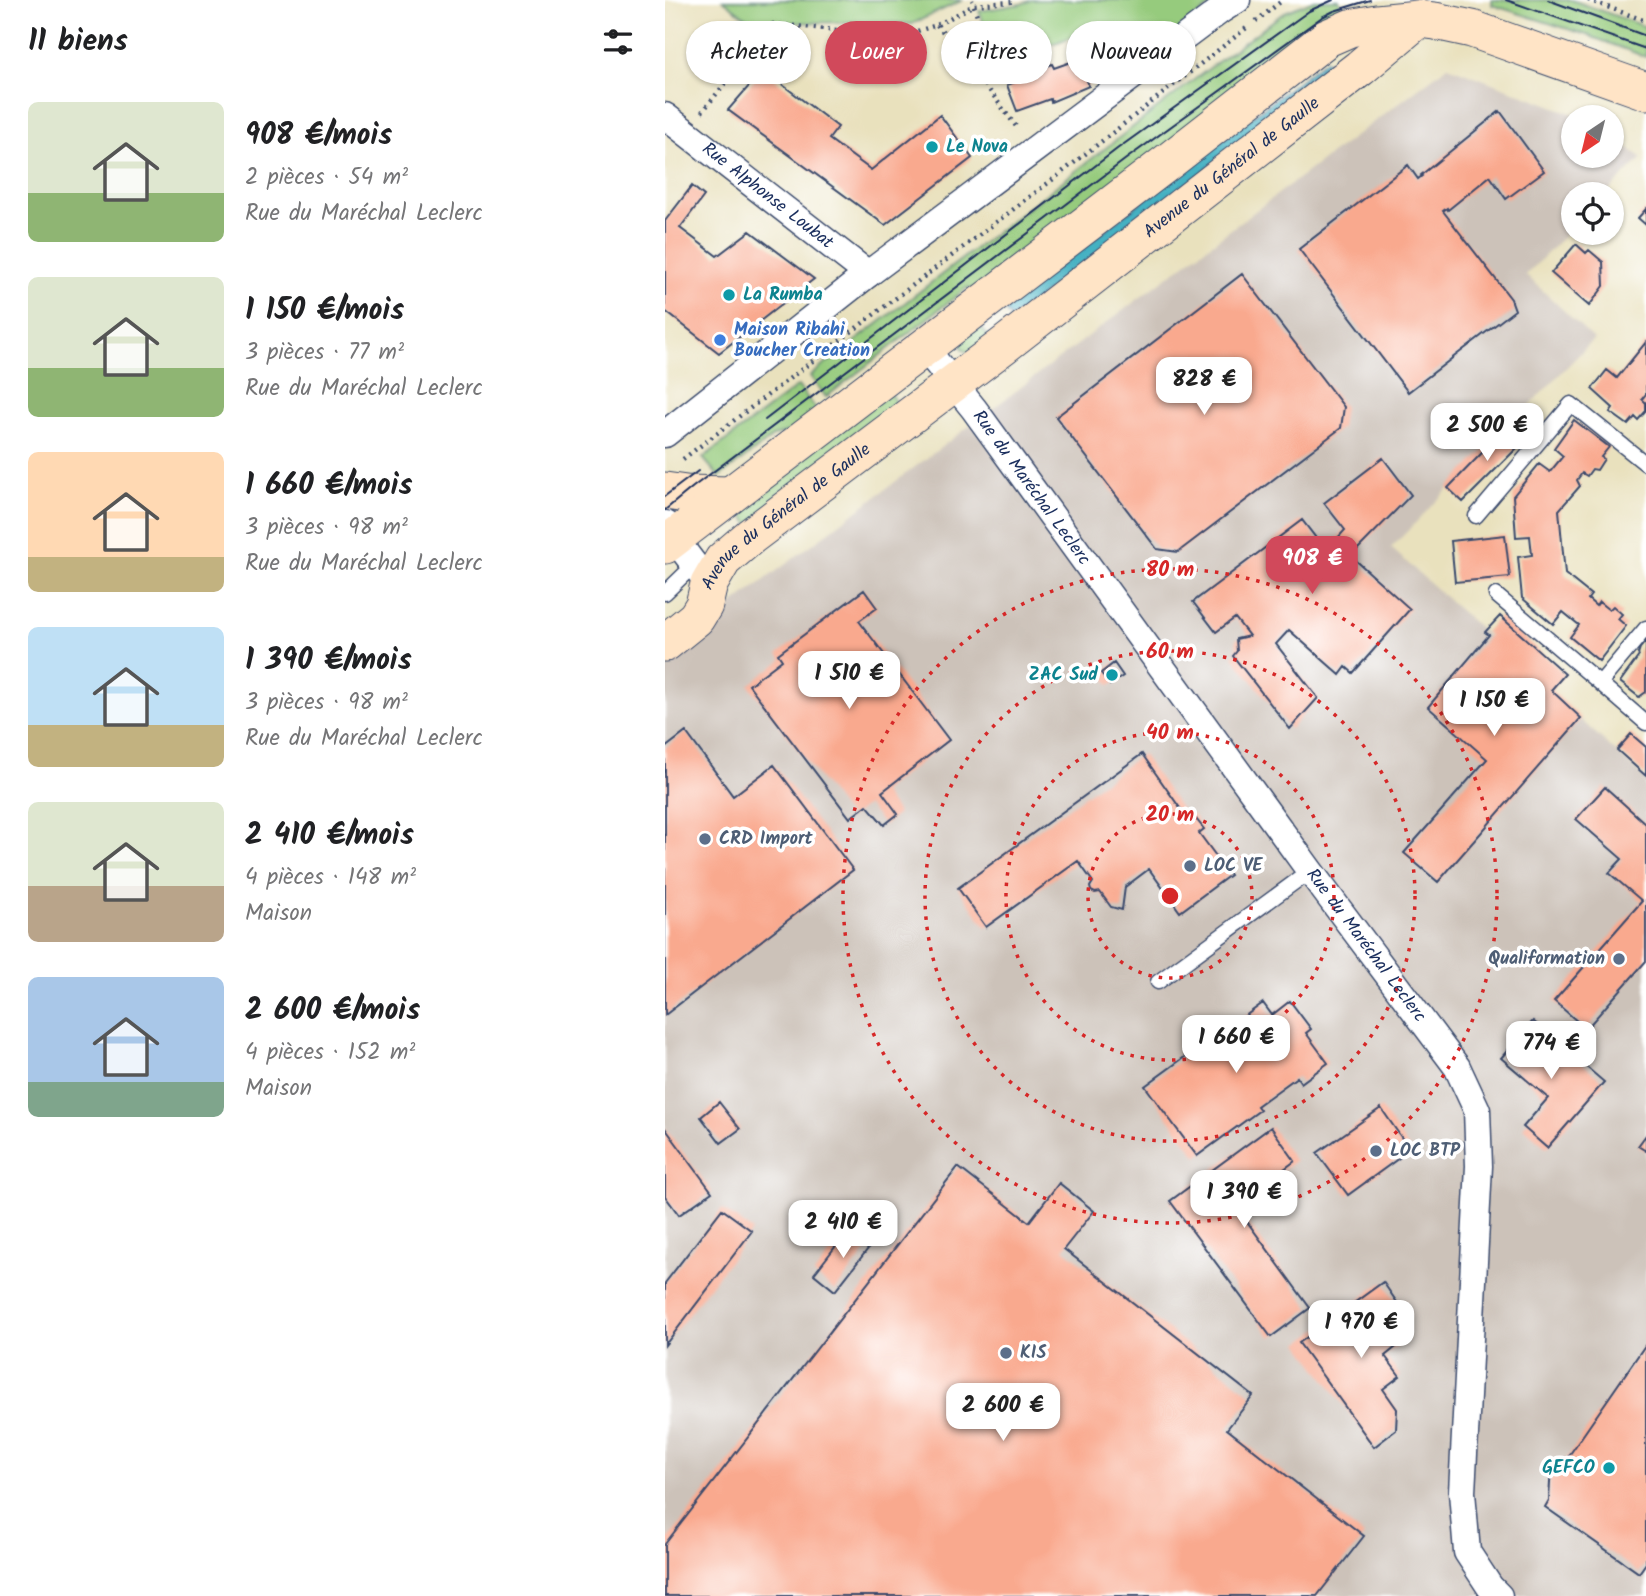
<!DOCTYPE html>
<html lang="fr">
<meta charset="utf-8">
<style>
body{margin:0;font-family:Kalam,sans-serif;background:#f2f2f2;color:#202124;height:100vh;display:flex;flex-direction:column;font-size:26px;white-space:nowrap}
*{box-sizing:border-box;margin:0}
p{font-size:23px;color:#757577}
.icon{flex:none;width:38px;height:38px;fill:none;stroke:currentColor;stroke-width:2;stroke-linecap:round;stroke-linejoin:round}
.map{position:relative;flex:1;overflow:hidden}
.side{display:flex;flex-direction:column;background:#fff;width:665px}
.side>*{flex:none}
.banner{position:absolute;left:21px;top:21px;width:665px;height:63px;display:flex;gap:14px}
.needle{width:46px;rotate:215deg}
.buttons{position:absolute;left:896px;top:105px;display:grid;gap:14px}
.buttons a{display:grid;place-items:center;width:63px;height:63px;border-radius:50%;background:#fff;box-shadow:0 2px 5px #0004;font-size:35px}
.price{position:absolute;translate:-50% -60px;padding:0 16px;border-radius:14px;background:#fff;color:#222;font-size:23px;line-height:46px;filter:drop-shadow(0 2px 4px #0008)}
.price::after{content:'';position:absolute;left:50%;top:42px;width:21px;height:16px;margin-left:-10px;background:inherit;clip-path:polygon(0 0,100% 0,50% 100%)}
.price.on{background:#d1495b;color:#fff}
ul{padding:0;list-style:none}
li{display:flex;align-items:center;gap:21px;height:175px;padding:0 28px}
li span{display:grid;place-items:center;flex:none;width:196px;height:140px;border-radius:10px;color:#555}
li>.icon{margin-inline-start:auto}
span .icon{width:84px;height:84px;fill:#fffc;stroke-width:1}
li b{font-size:30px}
h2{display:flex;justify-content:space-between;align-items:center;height:84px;padding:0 28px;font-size:30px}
.tag{padding:0 24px;border-radius:32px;background:#fff;box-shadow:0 2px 5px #0004;font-size:24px;line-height:63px}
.tag.on{background:#d1495b;color:#fff}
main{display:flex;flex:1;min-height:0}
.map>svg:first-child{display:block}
.industrial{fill:#ccc2b9}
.green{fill:#96cb7d;stroke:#587d6e;stroke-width:2}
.water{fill:#44b1c2;stroke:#307090;stroke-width:2}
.building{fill:#f9a98e}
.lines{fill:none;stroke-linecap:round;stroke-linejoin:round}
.service-casing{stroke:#3a4a6c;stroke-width:17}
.minor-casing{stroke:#3a4a6c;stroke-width:29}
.secondary-casing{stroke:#3a4a6c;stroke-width:39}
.path{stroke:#3a4a6c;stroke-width:4.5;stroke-dasharray:2 5;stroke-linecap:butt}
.service{stroke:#fff;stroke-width:14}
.minor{stroke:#fff;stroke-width:26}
.secondary{stroke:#ffe4c6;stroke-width:37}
.tram{stroke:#1b2f5e;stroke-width:2}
.ring{fill:none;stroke:#d62828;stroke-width:3.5;stroke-dasharray:3.5 7}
.culture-dot{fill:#0f9aa8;stroke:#fff;stroke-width:2.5}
.shop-dot{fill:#3f7fe0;stroke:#fff;stroke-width:2.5}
.service-dot{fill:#5c6f8a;stroke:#fff;stroke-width:2.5}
.labels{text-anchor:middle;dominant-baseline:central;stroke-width:7;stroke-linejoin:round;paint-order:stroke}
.culture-label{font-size:18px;font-weight:bold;fill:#0d838f;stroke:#fff;text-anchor:start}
.street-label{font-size:18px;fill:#1b2f5e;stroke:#fff}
.shop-label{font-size:18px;font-weight:bold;fill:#366cbe;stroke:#fff;text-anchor:start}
.service-label{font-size:18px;font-weight:bold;fill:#4e5e75;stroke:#fff;text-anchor:start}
.centre{fill:#d62828;stroke:#fff;stroke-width:3.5}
.ring-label{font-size:21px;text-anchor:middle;font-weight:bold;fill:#d62828;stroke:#fff;stroke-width:7;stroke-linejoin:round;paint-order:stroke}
</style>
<main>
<section class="side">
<h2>11 biens<svg class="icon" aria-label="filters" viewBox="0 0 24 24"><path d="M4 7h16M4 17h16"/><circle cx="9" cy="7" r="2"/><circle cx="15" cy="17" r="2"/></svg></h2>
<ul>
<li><span style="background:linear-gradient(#dfe7d0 65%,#8fb573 0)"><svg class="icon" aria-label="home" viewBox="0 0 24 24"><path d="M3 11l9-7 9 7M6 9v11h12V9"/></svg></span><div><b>908 €/mois</b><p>2 pièces · 54 m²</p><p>Rue du Maréchal Leclerc</p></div></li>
<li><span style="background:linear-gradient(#dfe7d0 65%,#8fb573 0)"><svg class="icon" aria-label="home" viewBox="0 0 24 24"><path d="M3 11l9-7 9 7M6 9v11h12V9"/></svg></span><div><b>1 150 €/mois</b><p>3 pièces · 77 m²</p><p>Rue du Maréchal Leclerc</p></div></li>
<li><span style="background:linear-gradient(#ffd9b3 75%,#c2b280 0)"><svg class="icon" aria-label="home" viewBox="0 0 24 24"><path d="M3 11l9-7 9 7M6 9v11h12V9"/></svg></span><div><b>1 660 €/mois</b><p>3 pièces · 98 m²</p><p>Rue du Maréchal Leclerc</p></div></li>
<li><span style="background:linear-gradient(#bfe0f5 70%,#c2b280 0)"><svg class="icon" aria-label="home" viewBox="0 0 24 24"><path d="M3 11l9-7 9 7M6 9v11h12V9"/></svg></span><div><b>1 390 €/mois</b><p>3 pièces · 98 m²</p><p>Rue du Maréchal Leclerc</p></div></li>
<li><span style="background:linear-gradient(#dfe7d0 60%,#b9a48a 0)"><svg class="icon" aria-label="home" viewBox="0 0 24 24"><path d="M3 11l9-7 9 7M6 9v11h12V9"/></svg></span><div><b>2 410 €/mois</b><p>4 pièces · 148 m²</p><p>Maison</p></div></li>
<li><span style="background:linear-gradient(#a9c7e8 75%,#7fa58c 0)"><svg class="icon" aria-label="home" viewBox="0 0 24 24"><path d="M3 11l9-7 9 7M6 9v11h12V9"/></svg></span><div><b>2 600 €/mois</b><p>4 pièces · 152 m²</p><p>Maison</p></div></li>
</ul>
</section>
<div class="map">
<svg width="981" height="1596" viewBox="0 0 981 1596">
<rect width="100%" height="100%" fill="#fff"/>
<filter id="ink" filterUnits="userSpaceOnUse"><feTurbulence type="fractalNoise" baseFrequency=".0143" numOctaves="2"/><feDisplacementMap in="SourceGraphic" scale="14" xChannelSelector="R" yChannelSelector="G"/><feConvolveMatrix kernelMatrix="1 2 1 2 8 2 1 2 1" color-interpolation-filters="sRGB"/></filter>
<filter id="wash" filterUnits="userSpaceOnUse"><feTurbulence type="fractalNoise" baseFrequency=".00686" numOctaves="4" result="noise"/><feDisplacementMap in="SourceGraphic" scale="28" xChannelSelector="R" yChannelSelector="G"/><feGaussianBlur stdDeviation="1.57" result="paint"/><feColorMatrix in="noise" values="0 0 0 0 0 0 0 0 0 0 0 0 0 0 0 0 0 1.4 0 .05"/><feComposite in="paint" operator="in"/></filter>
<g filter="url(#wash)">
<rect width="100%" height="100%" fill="#e9e1bd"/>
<path class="industrial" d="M783,66L916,117H908V156H947V136L977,158L941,194H908V227L861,275L929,339L726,548L981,779V1596H0V655Z"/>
<path class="green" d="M58,0H298L247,24L208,22L88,23Z
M367,0H553L432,92L427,30L358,54L351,36L326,45L314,11L356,4Z
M649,0H674L681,20L312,297L303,287L161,397L145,376L538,73L620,12Z
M827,0H907L981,27V57L922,35L827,5Z
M310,320L328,342L304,353L298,349L295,343Z
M133,386L156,415L136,429L109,436L54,477L38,458Z
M221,389L238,411L87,527L69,504Z"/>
<path class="water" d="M661,60L669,71L346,319L338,308Z"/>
<g id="blocks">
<path class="building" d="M414,59L424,86L386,102L385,99L352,111L342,85L375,73L374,69L387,64L389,68Z
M98,70L173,127L164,139L206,170L275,115L307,158L220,225L63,110Z
M835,111L879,171L841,199L825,176L783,210L782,208L778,211L846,299L850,310L743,392L634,249L743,165L753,179L757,176L756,175Z
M27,186L39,196L15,228L52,256L85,231L149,279L54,353L0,311V221Z
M981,209V225L973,218Z
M911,244L921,253L924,250L938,262L939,286L924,306L886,273Z
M577,274L679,407L676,428L513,552L492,549L391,417Z
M981,342V394L977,399L981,403V411L973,420L970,417L963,425L945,412L948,408L927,389L942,370L952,378Z
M909,420L944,447L936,457L939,459L932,470L927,469L922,476L917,473L912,480L915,486L894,510L900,574L926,595L923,599L931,606L934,602L944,610L948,606L957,614L953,619L961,626L934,661L905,637L914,625L898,612L888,624L857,598L853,557L867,555L865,536L851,537L848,496L874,464L885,472L898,456L889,448Z
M845,424L861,439L798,502L783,488Z
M718,458L746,495L686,556L745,609L688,673L681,667L675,675L624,630L611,644L653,698L625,729L568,656L572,651L571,639L584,636L570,618L551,632L528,602L637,520L661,551L680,530L659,503Z
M840,535L845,577L790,582L786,541Z
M199,590L212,608L194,621L284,740L217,792L233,814L219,825L202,805L185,818L84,685L117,660L113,654Z
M835,616L900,674L886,690L916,718L773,882L739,853L822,759L763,707L824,635L820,632Z
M981,641V692L974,697L955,682L974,656L973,654L975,648Z
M449,663L458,676L445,685L436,673Z
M21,732L68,796L109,765L188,870L0,1015V748Z
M966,734L981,747V776L952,750Z
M477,754L522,818L527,814L539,829L534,833L565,875L515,912L484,869L460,887L457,910L446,907L435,892L430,893L426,891L425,887L428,882L413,861L321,927L293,888Z
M940,787L981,824V961L921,1029L889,1001L977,901L944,873L957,859L911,819Z
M625,1001L646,1029L641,1033L663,1063L636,1083L632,1077L592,1106L595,1110L532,1156L480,1086L543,1040L554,1054L570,1042L561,1030L598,1003L607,1015Z
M868,1021L939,1082L882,1148L858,1127L883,1098L836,1058Z
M54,1102L75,1129L56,1143L36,1117Z
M716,1108L745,1150L683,1195L652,1153Z
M606,1127L630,1161L570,1205L645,1308L606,1337L505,1201Z
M0,1128L47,1192L14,1215L0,1196Z
M981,1135V1151L973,1146Z
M293,1167L364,1222L394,1183L429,1211L399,1249L588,1396L562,1429L699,1536L652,1596H0V1544Z
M57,1209L87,1231L0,1345V1283Z
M185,1228L206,1245L170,1291L149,1274Z
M718,1282L738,1311L722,1323L736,1343L720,1356L735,1376L718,1389L732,1409L731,1430L709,1447L634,1343Z
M981,1344V1563L974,1573L880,1507L884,1500L886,1465L894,1470Z"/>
</g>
</g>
<g filter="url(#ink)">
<use href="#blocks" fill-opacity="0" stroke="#3a4a6c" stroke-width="2"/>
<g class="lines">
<defs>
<path id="service" d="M811,516L906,404L981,464
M0,593L29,565
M831,595L935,683
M981,628L935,683L981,723
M493,982L645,871"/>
<g id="minor">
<path id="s1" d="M0,116L203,274"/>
<path id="s2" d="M259,347L309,409L645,871L792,1067L812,1110L814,1166L797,1492L802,1552L825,1587L834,1596"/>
<path d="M0,434L203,274L556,10L572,0"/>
<path d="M1,524L9,538L44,584"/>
</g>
<g id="secondary">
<path d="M0,491L21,494L65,495"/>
<path d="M0,545L508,158L662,38L685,28L712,23L753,19L770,21L807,29L981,91"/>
<path id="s3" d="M0,643L31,618L39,605L44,584L58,560L86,536L338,346L695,68L753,19"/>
</g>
</defs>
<use href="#service" class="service-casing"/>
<use href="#minor" class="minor-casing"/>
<use href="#secondary" class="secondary-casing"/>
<path class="path" d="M923,0L981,21
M591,21L618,0
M272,25L302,60L353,129
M302,60L324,52L307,0
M37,112L108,24L236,36L272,25L309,5L345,2L351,0
M18,459L391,177L584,26"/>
<use href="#service" class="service"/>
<use href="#minor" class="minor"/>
<use href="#secondary" class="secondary"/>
<path class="tram" d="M841,0L981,49
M883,0L981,36
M100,420L452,149L644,11L668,0
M0,496L33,471
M0,510L28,487L461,159L657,17L669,11L705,0"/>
</g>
</g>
<g class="ring">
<circle cx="505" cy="896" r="82"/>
<circle cx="505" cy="896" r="164"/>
<circle cx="505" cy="896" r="245"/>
<circle cx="505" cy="896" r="327"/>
</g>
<g class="culture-dot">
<circle cx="267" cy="147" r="7"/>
<circle cx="64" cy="295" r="7"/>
<circle cx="447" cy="675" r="7"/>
<circle cx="944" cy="1468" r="7"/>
</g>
<circle class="shop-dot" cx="55" cy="340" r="7"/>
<g class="service-dot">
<circle cx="40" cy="839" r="7"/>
<circle cx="525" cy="866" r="7"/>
<circle cx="954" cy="959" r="7"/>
<circle cx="711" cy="1151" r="7"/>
<circle cx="341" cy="1353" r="7"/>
</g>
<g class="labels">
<g class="culture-label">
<text x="281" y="147">Le Nova</text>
<text x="78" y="295">La Rumba</text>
<text x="433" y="675" text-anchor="end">ZAC Sud</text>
<text x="930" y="1468" text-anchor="end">GEFCO</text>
</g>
<g class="street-label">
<text stroke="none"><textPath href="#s3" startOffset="747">Avenue du Général de Gaulle</textPath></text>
<text stroke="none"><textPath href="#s1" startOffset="130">Rue Alphonse Loubat</textPath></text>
<text stroke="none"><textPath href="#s2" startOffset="177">Rue du Maréchal Leclerc</textPath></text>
<text stroke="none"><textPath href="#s3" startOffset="180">Avenue du Général de Gaulle</textPath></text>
<text stroke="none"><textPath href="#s2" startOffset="744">Rue du Maréchal Leclerc</textPath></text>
</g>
<g class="shop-label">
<text x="69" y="330">Maison Ribahi<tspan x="69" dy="21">Boucher Creation</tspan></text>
</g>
<g class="service-label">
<text x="54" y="839">CRD Import</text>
<text x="539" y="866">LOC VE</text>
<text x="940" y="959" text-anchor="end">Qualiformation</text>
<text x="725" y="1151">LOC BTP</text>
<text x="355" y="1353">KIS</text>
</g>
</g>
<circle cx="505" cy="896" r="10" class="centre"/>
<g class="ring-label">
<text x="505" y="576">80 m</text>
<text x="505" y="658">60 m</text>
<text x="505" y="739">40 m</text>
<text x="505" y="821">20 m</text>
</g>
</svg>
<div class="buttons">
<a><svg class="needle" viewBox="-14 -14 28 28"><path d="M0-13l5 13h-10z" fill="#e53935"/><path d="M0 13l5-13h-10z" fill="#757577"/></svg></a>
<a><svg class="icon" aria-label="locate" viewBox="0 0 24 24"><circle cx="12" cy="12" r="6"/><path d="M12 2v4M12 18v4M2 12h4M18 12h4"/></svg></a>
</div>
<b class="price" style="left:539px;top:417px">828 €</b>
<b class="price" style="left:822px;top:463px">2 500 €</b>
<b class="price on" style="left:647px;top:596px">908 €</b>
<b class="price" style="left:184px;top:711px">1 510 €</b>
<b class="price" style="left:829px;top:738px">1 150 €</b>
<b class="price" style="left:571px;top:1075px">1 660 €</b>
<b class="price" style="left:886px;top:1081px">774 €</b>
<b class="price" style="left:579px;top:1230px">1 390 €</b>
<b class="price" style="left:178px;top:1260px">2 410 €</b>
<b class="price" style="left:696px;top:1360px">1 970 €</b>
<b class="price" style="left:338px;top:1443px">2 600 €</b>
<div class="banner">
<a class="tag">Acheter</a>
<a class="tag on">Louer</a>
<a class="tag">Filtres</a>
<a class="tag">Nouveau</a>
</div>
</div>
</main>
